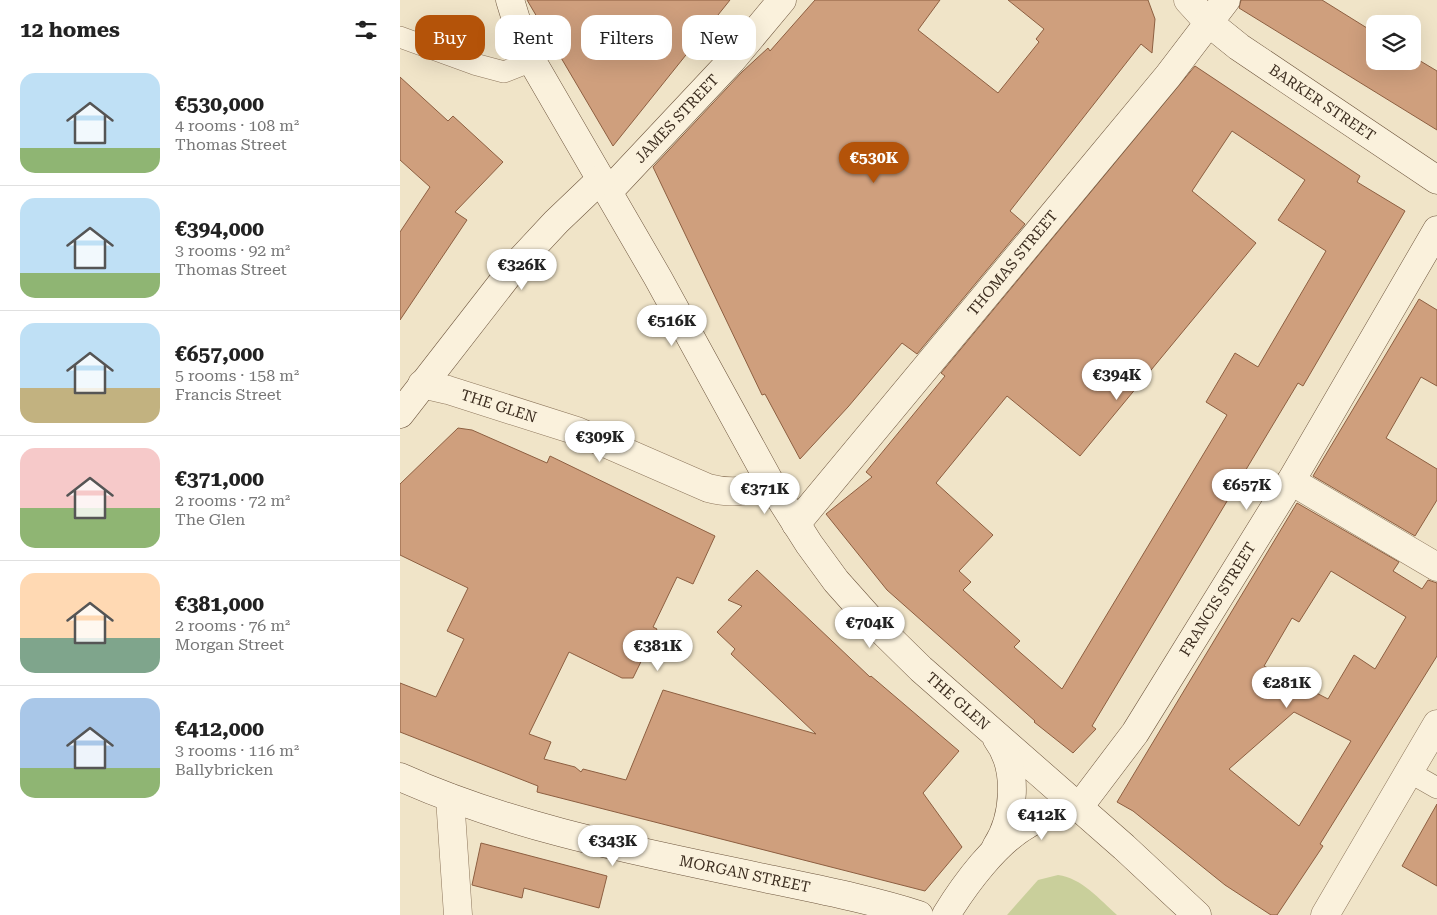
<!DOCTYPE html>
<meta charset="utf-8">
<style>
body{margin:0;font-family:"Roboto Serif",serif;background:#f6f6f6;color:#222;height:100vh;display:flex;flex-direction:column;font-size:19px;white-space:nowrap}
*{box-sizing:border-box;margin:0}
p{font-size:16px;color:#767676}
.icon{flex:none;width:28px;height:28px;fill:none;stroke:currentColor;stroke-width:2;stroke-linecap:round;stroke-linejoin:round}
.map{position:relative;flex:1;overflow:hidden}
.details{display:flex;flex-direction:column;background:#fff;width:400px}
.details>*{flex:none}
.top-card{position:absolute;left:15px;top:15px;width:475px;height:45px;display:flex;gap:10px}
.tools{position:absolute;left:966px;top:15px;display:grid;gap:10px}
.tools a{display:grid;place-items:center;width:55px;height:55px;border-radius:10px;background:#fff;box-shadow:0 5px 20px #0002;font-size:25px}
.price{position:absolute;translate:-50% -42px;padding:0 11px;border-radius:18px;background:#fff;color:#222;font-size:16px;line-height:32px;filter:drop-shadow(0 1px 2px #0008)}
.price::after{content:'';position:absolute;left:50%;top:30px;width:15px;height:11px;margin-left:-8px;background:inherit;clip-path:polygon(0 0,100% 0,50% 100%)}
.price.current{background:#b45309;color:#fff}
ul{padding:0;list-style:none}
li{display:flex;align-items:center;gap:15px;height:125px;padding:0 20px}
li+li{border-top:1px solid #e0e0e0}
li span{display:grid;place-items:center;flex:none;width:140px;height:100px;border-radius:15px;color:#555}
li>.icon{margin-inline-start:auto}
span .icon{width:60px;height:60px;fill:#fffc;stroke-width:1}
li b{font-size:21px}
h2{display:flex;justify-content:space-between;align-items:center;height:60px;padding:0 20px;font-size:21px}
.tag{padding:0 18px;border-radius:15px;background:#fff;box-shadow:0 5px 20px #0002;font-size:18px;line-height:45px}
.tag.current{background:#b45309;color:#fff}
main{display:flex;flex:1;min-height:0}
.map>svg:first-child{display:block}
.green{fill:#c9cf9b}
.building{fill:#cf9f7d;stroke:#8d5f41;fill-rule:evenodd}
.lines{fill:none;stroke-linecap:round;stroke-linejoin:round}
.lane-casing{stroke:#8d765c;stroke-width:22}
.street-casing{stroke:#8d765c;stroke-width:29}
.secondary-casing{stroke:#6f573f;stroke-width:29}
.lane{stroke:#faf1dc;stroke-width:21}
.street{stroke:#faf1dc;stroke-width:28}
.secondary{stroke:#faf1dc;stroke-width:28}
.labels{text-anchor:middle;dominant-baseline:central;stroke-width:4.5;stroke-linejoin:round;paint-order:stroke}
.street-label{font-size:15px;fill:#3d2e20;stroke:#f7eed8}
</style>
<main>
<section class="details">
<h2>12 homes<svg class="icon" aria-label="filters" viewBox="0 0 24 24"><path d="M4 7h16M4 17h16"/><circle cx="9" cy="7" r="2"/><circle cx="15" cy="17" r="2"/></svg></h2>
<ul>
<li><span style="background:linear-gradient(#bfe0f5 75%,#8fb573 0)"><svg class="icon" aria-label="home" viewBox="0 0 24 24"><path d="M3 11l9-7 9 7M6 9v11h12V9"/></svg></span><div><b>€530,000</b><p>4 rooms · 108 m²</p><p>Thomas Street</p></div></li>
<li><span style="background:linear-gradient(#bfe0f5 75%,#8fb573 0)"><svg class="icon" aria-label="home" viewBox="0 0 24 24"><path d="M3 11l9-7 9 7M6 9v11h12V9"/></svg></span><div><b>€394,000</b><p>3 rooms · 92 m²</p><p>Thomas Street</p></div></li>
<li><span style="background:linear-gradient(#bfe0f5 65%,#c2b280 0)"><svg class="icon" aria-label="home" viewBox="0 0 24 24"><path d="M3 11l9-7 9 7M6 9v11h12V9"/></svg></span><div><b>€657,000</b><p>5 rooms · 158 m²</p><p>Francis Street</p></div></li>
<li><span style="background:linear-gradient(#f6c9c9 60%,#8fb573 0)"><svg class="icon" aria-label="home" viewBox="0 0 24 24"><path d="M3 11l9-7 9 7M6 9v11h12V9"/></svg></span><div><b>€371,000</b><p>2 rooms · 72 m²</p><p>The Glen</p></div></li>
<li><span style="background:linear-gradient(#ffd9b3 65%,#7fa58c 0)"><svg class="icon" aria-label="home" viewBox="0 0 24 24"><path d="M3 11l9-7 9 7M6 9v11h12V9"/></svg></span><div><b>€381,000</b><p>2 rooms · 76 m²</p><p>Morgan Street</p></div></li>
<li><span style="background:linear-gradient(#a9c7e8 70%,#8fb573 0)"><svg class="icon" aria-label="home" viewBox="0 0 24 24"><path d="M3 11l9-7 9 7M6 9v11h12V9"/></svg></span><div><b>€412,000</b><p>3 rooms · 116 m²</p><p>Ballybricken</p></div></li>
</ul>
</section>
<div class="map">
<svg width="1037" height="915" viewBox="0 0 1037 915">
<rect width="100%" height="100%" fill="#f0e4c8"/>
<path class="green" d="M658,875C682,878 700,900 717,915H607L638,880Z"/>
<path class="building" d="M127,0H330L213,146Z
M415,0H540L518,30L598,93L639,42L636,39L644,29L608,0H748L755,19L752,53L741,44L610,211L625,224L517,354L502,343L448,407L400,459L365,394L362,395L253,167L342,72L368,48L370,51Z
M841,0H922L975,33V61H1012V56L1037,71V130L839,8Z
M795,66L960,176L957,182L1005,211L903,386L898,383L692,726L696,729L673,753L634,722L635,721L487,590L426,514L472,477L466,472L545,376L541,373ZM832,131L905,180L878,220L926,251L858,367L835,353L806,402L827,415L662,689L614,647L620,641L563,590L571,582L559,571L593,535L536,483L607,396L680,456L856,243L792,191Z
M0,77L48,121L53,116L103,162L55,212L67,220L0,320V232L30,187L0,160Z
M1019,299L1037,310V386L1021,377L986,438L1037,469V500L1015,536L913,476Z
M58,428L72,430L147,463L150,456L315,536L293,584L277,577L253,627L257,629L233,678H222L169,652L129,734L151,742L144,759L175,767L181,772L183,769L226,780L263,690L416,734L331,654L335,649L317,632L342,606L328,600L357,570L470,677L471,676L559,751L523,793L562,847L525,891L137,792L138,786L0,732V683L36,697L64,639L47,631L68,588L0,555V484Z
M897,503L999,562L993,571L1022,589L1028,580L1037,583V656L920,844L923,846L877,915H871L825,885L733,811L717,802ZM931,571L1006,617L975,669L954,655L928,699L864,666L892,618L899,622ZM894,712L951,741L899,826L829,769Z
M1037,804V886L1002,866Z
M81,843L207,876L199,908L124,888L122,898L72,885Z"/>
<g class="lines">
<defs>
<path id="lane" d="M0,37L74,64L104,72L132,61
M1009,772L1037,788"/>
<g id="street">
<path d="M788,0L808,22"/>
<path id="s1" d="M22,384L48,390L177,431L308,488C330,494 350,492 371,484"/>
<path d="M891,481L1037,567"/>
<path d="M50,798L58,915"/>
<path d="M925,915L1037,724"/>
</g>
<g id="secondary">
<path id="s2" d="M110,0L122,39L132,61L258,278L371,484L409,544L436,581L469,618L521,669L724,847L797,915"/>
<path id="s3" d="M808,22L839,47L1037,180"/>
<path id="s4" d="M209,191L332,60L382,0"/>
<path d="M0,414L115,266L156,222L201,179"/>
<path id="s5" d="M396,524L768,76L826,0"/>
<path id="s6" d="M0,777C116,829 241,852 364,878C416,889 469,899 519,915"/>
<path id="s7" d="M679,807L735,733L891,481L1037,230"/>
<path d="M596,847C615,818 619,768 597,739"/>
<path d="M546,915C565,884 596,842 628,824C643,815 661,811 679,807"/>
</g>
</defs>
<use href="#lane" class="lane-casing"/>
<use href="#street" class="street-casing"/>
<use href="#secondary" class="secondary-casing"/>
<use href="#lane" class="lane"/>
<use href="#street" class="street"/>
<use href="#secondary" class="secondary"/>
</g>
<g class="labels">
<g class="street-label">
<text stroke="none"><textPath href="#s3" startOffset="140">BARKER STREET</textPath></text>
<text stroke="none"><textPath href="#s4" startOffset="99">JAMES STREET</textPath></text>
<text stroke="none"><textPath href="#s5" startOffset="339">THOMAS STREET</textPath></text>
<text stroke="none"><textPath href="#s1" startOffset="80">THE GLEN</textPath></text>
<text stroke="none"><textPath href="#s7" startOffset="250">FRANCIS STREET</textPath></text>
<text stroke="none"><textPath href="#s2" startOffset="839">THE GLEN</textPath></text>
<text stroke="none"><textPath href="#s6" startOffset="359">MORGAN STREET</textPath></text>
</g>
</g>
</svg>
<div class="tools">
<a><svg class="icon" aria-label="layers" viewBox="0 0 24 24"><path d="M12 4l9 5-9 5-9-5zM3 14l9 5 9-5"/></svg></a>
</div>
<b class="price current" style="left:474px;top:184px">€530K</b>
<b class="price" style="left:122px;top:291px">€326K</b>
<b class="price" style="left:272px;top:347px">€516K</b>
<b class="price" style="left:717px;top:401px">€394K</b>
<b class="price" style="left:200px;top:463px">€309K</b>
<b class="price" style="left:847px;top:511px">€657K</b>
<b class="price" style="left:365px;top:515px">€371K</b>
<b class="price" style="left:470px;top:649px">€704K</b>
<b class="price" style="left:258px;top:672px">€381K</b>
<b class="price" style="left:887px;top:709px">€281K</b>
<b class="price" style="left:642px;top:841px">€412K</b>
<b class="price" style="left:213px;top:867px">€343K</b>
<div class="top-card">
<a class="tag current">Buy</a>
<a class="tag">Rent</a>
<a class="tag">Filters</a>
<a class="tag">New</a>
</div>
</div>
</main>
